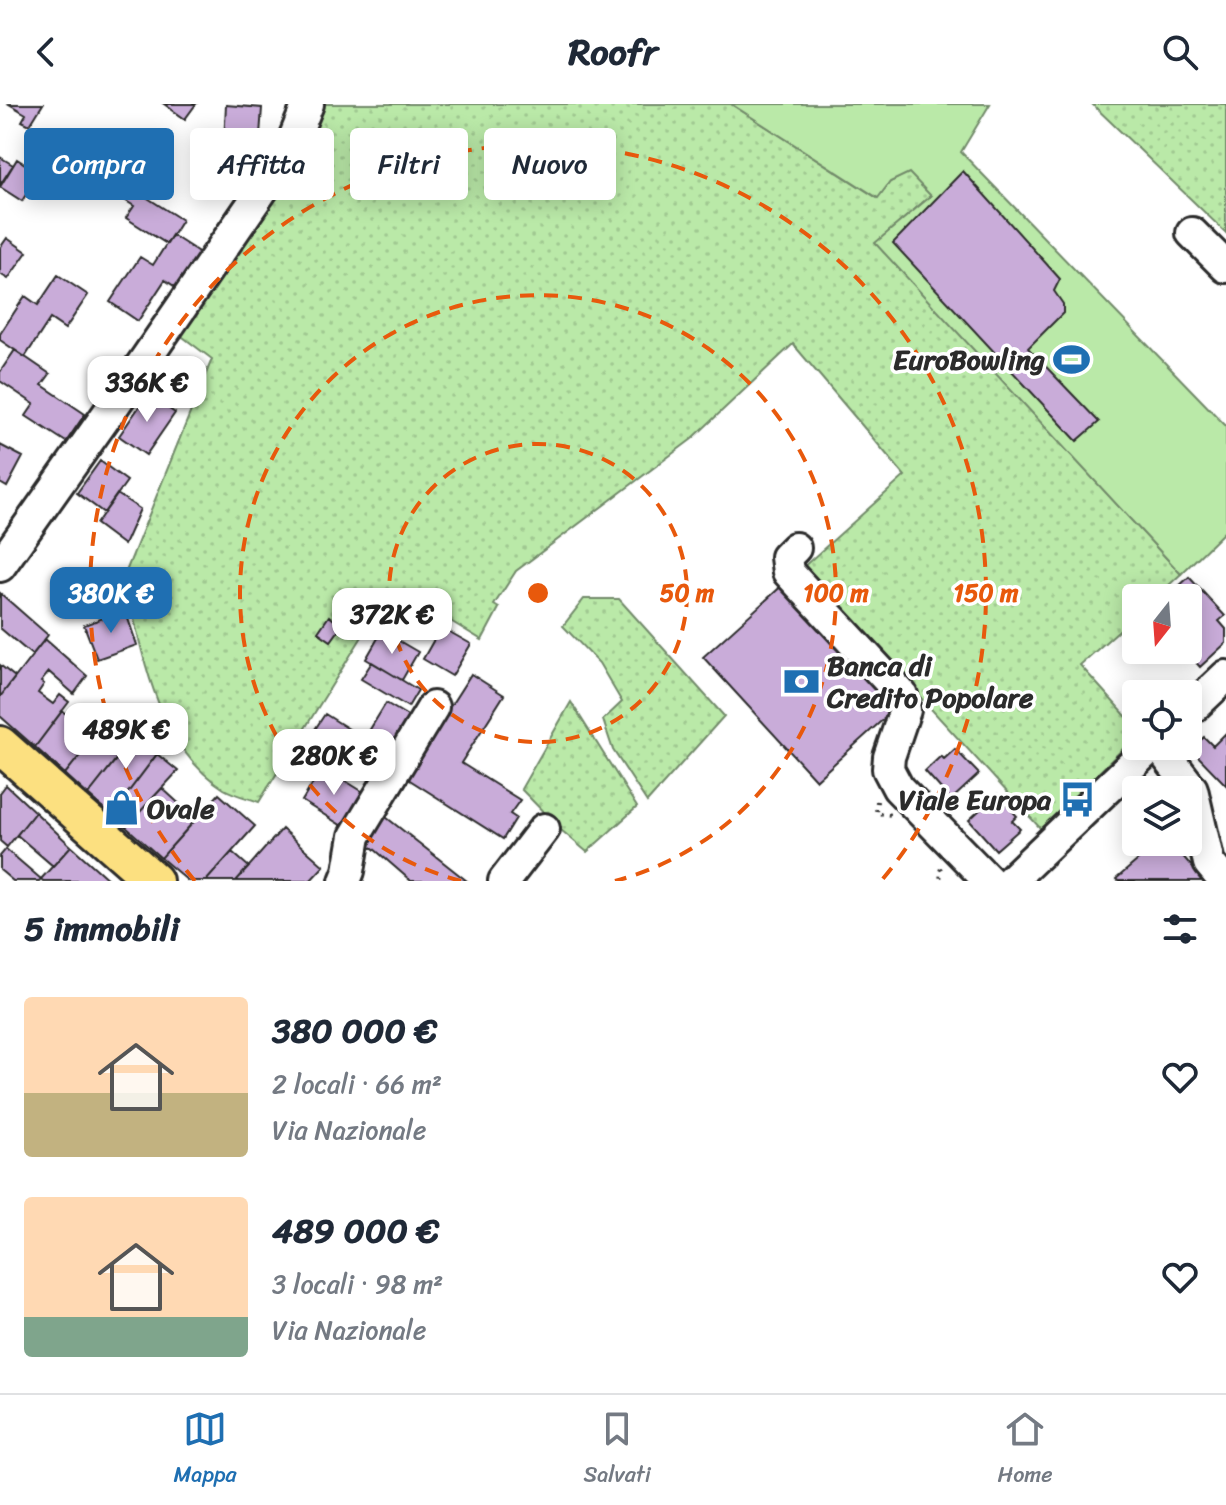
<!DOCTYPE html>
<html lang="it">
<meta charset="utf-8">
<style>
body{margin:0;font-family:Sriracha,sans-serif;background:#f2f2f3;color:#1f2937;height:100vh;display:flex;flex-direction:column;font-size:30px;white-space:nowrap}
*{box-sizing:border-box;margin:0}
p{font-size:26px;color:#747a83}
.icon{flex:none;width:44px;height:44px;fill:none;stroke:currentColor;stroke-width:2;stroke-linecap:round;stroke-linejoin:round}
.map{position:relative;height:777px;overflow:hidden}
.side{display:flex;flex-direction:column;background:#fff;flex:1}
.side>*{flex:none}
.hud{position:absolute;left:24px;top:24px;width:800px;height:72px;display:flex;gap:16px}
.needle{width:52px;rotate:197deg}
.fabs{position:absolute;left:1122px;top:480px;display:grid;gap:16px}
.fabs a{display:grid;place-items:center;width:80px;height:80px;border-radius:8px;background:#fff;box-shadow:0 4px 20px #0003;font-size:40px}
.price{position:absolute;translate:-50% -68px;padding:0 18px;border-radius:16px;background:#fff;color:#222;font-size:26px;line-height:52px;filter:drop-shadow(0 2px 4px #0008)}
.price::after{content:'';position:absolute;left:50%;top:48px;width:24px;height:18px;margin-left:-12px;background:inherit;clip-path:polygon(0 0,100% 0,50% 100%)}
.price.selected{background:#1f6fb2;color:#fff}
ul{padding:0;list-style:none}
li{display:flex;align-items:center;gap:24px;height:200px;padding:0 24px}
li span{display:grid;place-items:center;flex:none;width:224px;height:160px;border-radius:8px;color:#555}
li>.icon{margin-inline-start:auto}
span .icon{width:96px;height:96px;fill:#fffc;stroke-width:1}
li b{font-size:34px}
h2{display:flex;justify-content:space-between;align-items:center;height:96px;padding:0 24px;font-size:34px}
.pill{padding:0 28px;border-radius:8px;background:#fff;box-shadow:0 4px 20px #0003;font-size:28px;line-height:72px}
.pill.selected{background:#1f6fb2;color:#fff}
header{display:flex;justify-content:space-between;align-items:center;height:104px;padding:0 24px;background:#fff;font-size:36px;font-weight:700}
.menu{display:flex;justify-content:space-around;align-items:center;height:112px;border-top:2px solid #e0e1e3;background:#fff;font-size:22px;color:#747a83}
.menu a{display:grid;justify-items:center;gap:4px}
.menu .selected{color:#1f6fb2}
.map>svg:first-child{display:block}
.grass{fill:url(#grass-dots);stroke:#728a6a;stroke-width:2}
.garden{fill:#bae9a8;stroke:#728a6a;stroke-width:2}
.building{fill:#c9acd9;stroke:#2b2b2b;stroke-width:2}
.lines{fill:none;stroke-linecap:round;stroke-linejoin:round}
.minor-casing{stroke:#2b2b2b;stroke-width:36}
.major-casing{stroke:#2b2b2b;stroke-width:42}
.path{stroke:#2b2b2b;stroke-width:4;stroke-dasharray:2 6;stroke-linecap:butt}
.minor{stroke:#fff;stroke-width:30}
.major{stroke:#fce080;stroke-width:36}
.ring{fill:none;stroke:#e8590c;stroke-width:4;stroke-dasharray:14 10}
.labels{text-anchor:middle;dominant-baseline:central;stroke-width:7;stroke-linejoin:round;paint-order:stroke}
.poi-label{font-size:28px;font-weight:bold;fill:#2b2b2b;stroke:#fff;text-anchor:end}
.centre{fill:#e8590c;stroke:#fff;stroke-width:4}
.ring-label{font-size:24px;text-anchor:middle;font-weight:bold;fill:#e8590c;stroke:#fff;stroke-width:7;stroke-linejoin:round;paint-order:stroke}
</style>
<header><svg class="icon" aria-label="back" viewBox="0 0 24 24"><path d="M15 5l-7 7 7 7"/></svg>Roofr<svg class="icon" aria-label="search" viewBox="0 0 24 24"><circle cx="10" cy="10" r="6"/><path d="M15 15l6 6"/></svg></header>
<div class="map">
<svg width="1226" height="777" viewBox="0 0 1226 777">
<defs>
<pattern id="grass-dots" width="8" height="8" patternUnits="userSpaceOnUse" patternTransform="scale(2)"><rect width="8" height="8" fill="#bae9a8"/><path d="M2 2h.1M6 6h.1" fill="none" stroke="#a0c891" stroke-width="1.8" stroke-linecap="round"/></pattern>
</defs>
<rect width="100%" height="100%" fill="#fff"/>
<filter id="ink" filterUnits="userSpaceOnUse"><feTurbulence type="fractalNoise" baseFrequency=".0125" numOctaves="2"/><feDisplacementMap in="SourceGraphic" scale="16" xChannelSelector="R" yChannelSelector="G"/><feConvolveMatrix kernelMatrix="1 2 1 2 8 2 1 2 1" color-interpolation-filters="sRGB"/></filter>
<g filter="url(#ink)">
<path class="grass" d="M323,0H731L877,94L890,78L909,68L931,91L876,139L1181,470L1155,494H1136V511L1080,561L1136,623V632L1041,725L802,464L905,372L793,240L692,335L516,467L494,501L499,504L482,536L439,510L425,532L378,507L259,698C248,694 234,691 224,685C156,642 144,551 125,479L127,465L212,255L175,227L316,21Z
M1092,0H1226V129Z
M584,495H619L724,612L647,698L613,646L603,616L622,598L599,559L563,522Z
M571,598L637,703L587,748L561,726L521,685Z"/>
<path class="garden" d="M731,0H990L961,48L1226,322V426L1181,470L875,139L931,92L909,69L890,78L878,94Z"/>
<path class="building" d="M9,0H43L30,21L22,17L26,10Z
M164,0H196L185,15Z
M226,1L262,4L259,45L241,43L237,92L204,89L208,35L224,37Z
M117,52L153,75L143,91L182,116L167,140L126,114L134,102L99,80Z
M0,53L13,61L0,81Z
M17,55L39,69L22,97L0,83Z
M963,67L1060,175L1054,187L1063,200V209L1028,244L1099,318L1077,337L893,139Z
M172,131L203,151L180,186L165,176L138,217L110,198L140,153L153,161Z
M7,134L27,148L8,175L0,170V144Z
M58,171L88,191L65,225L50,215L25,253L0,236V230L25,192L38,201Z
M15,246L50,270L42,281L85,310L66,338L26,312L34,300L0,277V268Z
M148,290L175,309L146,351L119,332Z
M0,341L23,353L7,383L0,379Z
M100,357L127,377L104,409L77,389Z
M117,390L140,405L124,441L96,420Z
M1189,473L1225,512L1219,517L1226,525V539L1200,563L1186,547L1176,556L1166,546H1188V494H1166Z
M786,478L898,602L816,676L703,553Z
M0,489L48,531L32,551L0,524Z
M125,506L137,541L97,555L84,521Z
M329,512L342,522L331,537L318,528Z
M441,523L471,540L452,572L423,555Z
M382,527L418,548L402,576L366,555Z
M45,535L87,572L74,590L49,568L41,578L44,580L38,589L53,600L60,591L69,598L35,643L0,612V593Z
M372,558L418,586L408,603L361,575Z
M0,561L15,573L0,593Z
M471,570L504,591L461,659L520,696L510,710L516,714L503,735L405,673Z
M386,599L416,617L396,651L366,632Z
M97,604L110,614L65,670L35,643L62,607L83,623Z
M325,610L360,632L335,670L300,648Z
M110,614L135,631L88,691L65,670Z
M142,623L164,641L111,711L88,691Z
M1226,629V681L1191,645L1204,633L1213,642Z
M955,645L979,670L951,696L925,667L941,652L944,655Z
M157,650L178,667L126,723L111,711Z
M323,663L365,689L344,723L302,697Z
M6,681L35,708L7,743L0,737V689Z
M162,684L196,715L161,754L126,723Z
M219,690L255,722L206,777H188L161,754Z
M997,690L1017,712L1012,717L1020,725L996,746L969,716Z
M35,708L71,742L53,762L17,731Z
M382,710L467,777H411L373,744H362Z
M282,725L324,762L310,777H236Z
M1159,738H1171L1204,777H1118L1116,775Z
M71,742L110,777H43L41,775Z
M6,745L41,775L39,777H13L0,766V752Z
M232,748L249,763L236,777H206Z"/>
<g class="lines">
<defs>
<path id="minor" d="M1192,129L1226,163
M795,444L786,453L788,468L902,591L905,606L889,653L888,665L898,684L989,777
M0,462L114,301L289,47L308,0
M1188,608L1226,572
M1159,642L1192,685L1209,759L1224,777
M345,777L349,767L355,732L433,603
M504,777L544,725
M1010,777L1152,642"/>
<path id="major" d="M0,641L154,777"/>
</defs>
<use href="#minor" class="minor-casing"/>
<use href="#major" class="major-casing"/>
<path class="path" d="M877,697L876,709L891,711
M940,764L941,766L940,777"/>
<use href="#minor" class="minor"/>
<use href="#major" class="major"/>
</g>
</g>
<g class="ring">
<circle cx="538" cy="489" r="149"/>
<path d="M461 777A298 298 0 1 1 615 777"/>
<path d="M195 777A448 448 0 1 1 881 777"/>
</g>
<defs>
<symbol id="stadium-bare" viewBox="-9 -9 18 18"><path d="M0-5a6.5 5 0 1 0 0 10a6.5 5 0 1 0 0-10ZM-3.5-1.8h7v3.6h-7Z" fill="#1f6fb2" stroke="#fff" stroke-width="2.5" paint-order="stroke"/></symbol>
<symbol id="bank-bare" viewBox="-9 -9 18 18"><path d="M-6-4H6V4H-6ZM0-2.3a2.3 2.3 0 1 0 0 4.6a2.3 2.3 0 1 0 0-4.6Z" fill="#1f6fb2" stroke="#fff" stroke-width="2.5" paint-order="stroke"/></symbol>
<symbol id="bus-bare" viewBox="-9 -9 18 18"><path d="M-5-6H5V4H4V6H2V4H-2V6H-4V4H-5ZM-3.5-4V0h7V-4ZM-3.5 1.2v1.5H-2V1.2ZM2 1.2v1.5H3.5V1.2Z" fill="#1f6fb2" stroke="#fff" stroke-width="2.5" paint-order="stroke"/></symbol>
<symbol id="shop-bare" viewBox="-9 -9 18 18"><path d="M-5-2.5h2.3a2.7 3.5 0 0 1 5.4 0H5L5.5 6h-11ZM-1.5-2.5h3a1.5 2.3 0 0 0-3 0Z" fill="#1f6fb2" stroke="#fff" stroke-width="2.5" paint-order="stroke"/></symbol>
</defs>
<g fill-rule="evenodd">
<use href="#stadium-bare" x="1046" y="230" width="51" height="51"/>
<use href="#bank-bare" x="776" y="552" width="51" height="51"/>
<use href="#bus-bare" x="1052" y="670" width="51" height="51"/>
<use href="#shop-bare" x="96" y="678" width="51" height="51"/>
</g>
<g class="labels">
<g class="poi-label">
<text x="1045" y="255">EuroBowling</text>
<text x="827" y="561" text-anchor="start">Banca di<tspan x="827" dy="32">Credito Popolare</tspan></text>
<text x="1051" y="695">Viale Europa</text>
<text x="147" y="704" text-anchor="start">Ovale</text>
</g>
</g>
<circle cx="538" cy="489" r="12" class="centre"/>
<g class="ring-label">
<text x="687" y="497">50 m</text>
<text x="836" y="497">100 m</text>
<text x="986" y="497">150 m</text>
</g>
</svg>
<div class="fabs">
<a><svg class="needle" viewBox="-14 -14 28 28"><path d="M0-13l5 13h-10z" fill="#e53935"/><path d="M0 13l5-13h-10z" fill="#747a83"/></svg></a>
<a><svg class="icon" aria-label="locate" viewBox="0 0 24 24"><circle cx="12" cy="12" r="6"/><path d="M12 2v4M12 18v4M2 12h4M18 12h4"/></svg></a>
<a><svg class="icon" aria-label="layers" viewBox="0 0 24 24"><path d="M12 4l9 5-9 5-9-5zM3 14l9 5 9-5"/></svg></a>
</div>
<b class="price" style="left:147px;top:320px">336K €</b>
<b class="price selected" style="left:111px;top:531px">380K €</b>
<b class="price" style="left:392px;top:552px">372K €</b>
<b class="price" style="left:126px;top:667px">489K €</b>
<b class="price" style="left:334px;top:693px">280K €</b>
<div class="hud">
<a class="pill selected">Compra</a>
<a class="pill">Affitta</a>
<a class="pill">Filtri</a>
<a class="pill">Nuovo</a>
</div>
</div>
<section class="side">
<h2>5 immobili<svg class="icon" aria-label="filters" viewBox="0 0 24 24"><path d="M4 7h16M4 17h16"/><circle cx="9" cy="7" r="2"/><circle cx="15" cy="17" r="2"/></svg></h2>
<ul>
<li><span style="background:linear-gradient(#ffd9b3 60%,#c2b280 0)"><svg class="icon" aria-label="home" viewBox="0 0 24 24"><path d="M3 11l9-7 9 7M6 9v11h12V9"/></svg></span><div><b>380 000 €</b><p>2 locali · 66 m²</p><p>Via Nazionale</p></div><svg class="icon" aria-label="heart" viewBox="0 0 24 24"><path d="M12 20l-8-8c-3-5 5-10 8-4 3-6 11-1 8 4z"/></svg></li>
<li><span style="background:linear-gradient(#ffd9b3 75%,#7fa58c 0)"><svg class="icon" aria-label="home" viewBox="0 0 24 24"><path d="M3 11l9-7 9 7M6 9v11h12V9"/></svg></span><div><b>489 000 €</b><p>3 locali · 98 m²</p><p>Via Nazionale</p></div><svg class="icon" aria-label="heart" viewBox="0 0 24 24"><path d="M12 20l-8-8c-3-5 5-10 8-4 3-6 11-1 8 4z"/></svg></li>
</ul>
</section>
<nav class="menu">
<a class="selected"><svg class="icon" aria-label="map" viewBox="0 0 24 24"><path d="M3 6l6-2 6 2 6-2v14l-6 2-6-2-6 2zM9 4v14M15 6v14"/></svg>Mappa</a>
<a><svg class="icon" aria-label="saved" viewBox="0 0 24 24"><path d="M7 4h10v16l-5-4-5 4z"/></svg>Salvati</a>
<a><svg class="icon" aria-label="home" viewBox="0 0 24 24"><path d="M3 11l9-7 9 7M6 9v11h12V9"/></svg>Home</a>
</nav>
